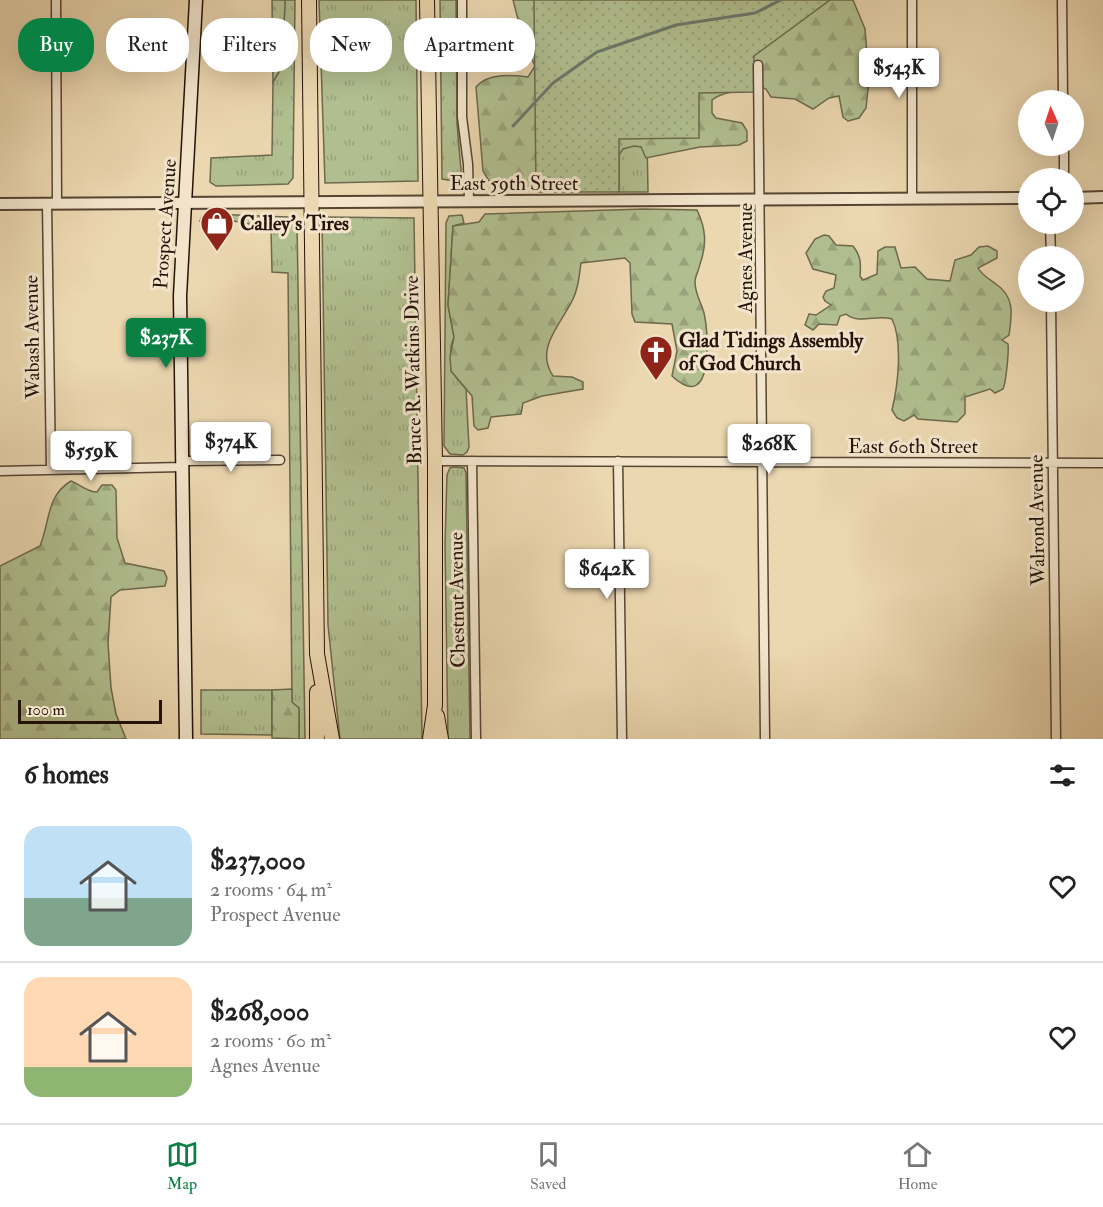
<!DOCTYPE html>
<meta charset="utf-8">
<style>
body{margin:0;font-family:"IM FELL Double Pica",serif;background:#f2f2f2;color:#222;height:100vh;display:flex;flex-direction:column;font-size:22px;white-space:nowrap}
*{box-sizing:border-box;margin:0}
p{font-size:20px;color:#767676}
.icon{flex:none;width:33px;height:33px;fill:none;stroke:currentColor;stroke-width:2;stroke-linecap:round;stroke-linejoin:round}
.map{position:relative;height:739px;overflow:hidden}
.details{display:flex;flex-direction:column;background:#fff;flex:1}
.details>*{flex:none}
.banner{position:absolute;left:18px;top:18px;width:600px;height:54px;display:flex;gap:12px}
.needle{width:39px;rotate:357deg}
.buttons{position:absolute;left:1018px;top:90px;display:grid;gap:12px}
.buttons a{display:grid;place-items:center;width:66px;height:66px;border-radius:50%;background:#fff;box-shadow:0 6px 24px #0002;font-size:30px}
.scale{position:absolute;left:18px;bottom:15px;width:144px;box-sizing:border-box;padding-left:6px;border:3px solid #261309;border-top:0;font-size:16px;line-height:21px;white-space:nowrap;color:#261309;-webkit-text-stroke:4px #f2e5cc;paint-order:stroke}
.price{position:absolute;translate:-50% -51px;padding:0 14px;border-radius:6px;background:#fff;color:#222;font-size:20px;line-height:39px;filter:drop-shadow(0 2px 3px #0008)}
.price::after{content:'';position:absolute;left:50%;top:36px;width:18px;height:14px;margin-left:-9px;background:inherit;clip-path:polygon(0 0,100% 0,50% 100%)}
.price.current{background:#0b8043;color:#fff}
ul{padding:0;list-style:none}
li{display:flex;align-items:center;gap:18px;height:150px;padding:0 24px}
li+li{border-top:2px solid #e0e0e0}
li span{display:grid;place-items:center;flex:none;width:168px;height:120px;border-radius:18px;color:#555}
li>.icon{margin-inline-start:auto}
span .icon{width:72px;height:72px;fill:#fffc;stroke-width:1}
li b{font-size:26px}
h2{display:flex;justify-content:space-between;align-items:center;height:72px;padding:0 24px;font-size:26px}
.chip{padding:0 21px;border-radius:24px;background:#fff;box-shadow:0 6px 24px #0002;font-size:21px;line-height:54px}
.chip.current{background:#0b8043;color:#fff}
.tab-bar{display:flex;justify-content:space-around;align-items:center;height:84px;border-top:2px solid #e0e0e0;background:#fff;font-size:16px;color:#767676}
.tab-bar a{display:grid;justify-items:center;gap:3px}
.tab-bar .current{color:#0b8043}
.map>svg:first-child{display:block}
.grass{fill:url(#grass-tufts);stroke:#6c694c;stroke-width:1.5}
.forest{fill:url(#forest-firs);stroke:#6c694c;stroke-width:1.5}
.park{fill:url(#park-dots);stroke:#6c694c;stroke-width:1.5}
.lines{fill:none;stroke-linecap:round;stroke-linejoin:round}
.stream{stroke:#6a776b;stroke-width:3}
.minor-casing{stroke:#574433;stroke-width:11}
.tertiary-casing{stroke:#574433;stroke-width:14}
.secondary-casing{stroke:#261309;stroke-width:15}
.trunk-casing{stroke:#261309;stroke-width:16}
.minor{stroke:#f2e5cc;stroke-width:8}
.tertiary{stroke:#f2e5cc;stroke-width:10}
.secondary{stroke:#f2e5cc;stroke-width:12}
.trunk{stroke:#ebd7b0;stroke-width:14}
.labels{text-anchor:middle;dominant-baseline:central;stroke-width:6;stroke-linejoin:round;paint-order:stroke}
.street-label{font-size:20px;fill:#261309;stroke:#f2e5cc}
.poi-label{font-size:20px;font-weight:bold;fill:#261309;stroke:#f2e5cc;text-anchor:start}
</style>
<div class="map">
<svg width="1103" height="739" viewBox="0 0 1103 739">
<defs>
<pattern id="grass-tufts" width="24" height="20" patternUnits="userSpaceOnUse" patternTransform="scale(1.5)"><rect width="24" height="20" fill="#b1bf90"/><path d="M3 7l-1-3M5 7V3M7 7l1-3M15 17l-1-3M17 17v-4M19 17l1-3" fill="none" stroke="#98a37b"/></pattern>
<pattern id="forest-firs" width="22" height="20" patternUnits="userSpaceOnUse" patternTransform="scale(1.5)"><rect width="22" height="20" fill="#b1bf90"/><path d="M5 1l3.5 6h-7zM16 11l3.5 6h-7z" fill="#98a37b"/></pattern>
<pattern id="park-dots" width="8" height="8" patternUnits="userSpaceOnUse" patternTransform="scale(1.5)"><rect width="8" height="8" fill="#b1bf90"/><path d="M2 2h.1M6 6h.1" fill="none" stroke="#98a37b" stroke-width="1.8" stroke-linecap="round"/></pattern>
</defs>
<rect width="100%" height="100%" fill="#ebd7b0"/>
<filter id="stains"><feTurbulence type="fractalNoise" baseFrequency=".00333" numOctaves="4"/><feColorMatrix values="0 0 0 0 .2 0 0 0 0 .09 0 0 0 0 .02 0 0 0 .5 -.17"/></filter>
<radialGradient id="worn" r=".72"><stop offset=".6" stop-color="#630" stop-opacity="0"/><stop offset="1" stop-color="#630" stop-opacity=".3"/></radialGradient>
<path class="grass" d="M285,0H295L293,178L288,184L216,186L210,182L211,158L272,155L273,82L280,70Z
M319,0H416L418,181L325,183Z
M440,0H456L457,123L462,182L442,179Z
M647,138L648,192H619V139Z
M207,214L288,217L297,222L305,739H299V708L292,703L288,273L272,272L271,228L218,218L200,221L202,216Z
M462,215L464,223L453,226L448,305L454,337L451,346V371L466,389L469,447L467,452L463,455L450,454L444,446L446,223L449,216Z
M325,217L414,218L422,739H340L328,625L322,219Z
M454,467L464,468L466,473L470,739H448L445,544L447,475L450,468Z
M201,690H272V735L201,734Z"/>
<path class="forest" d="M272,0H285V9L280,70L273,82Z
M513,0H853L865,29L869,80L866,108L859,118L848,121L843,117L839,96L829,98L813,109L795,99L771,97L766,89L752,84C739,94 723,90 712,100V113L716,118L742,123L747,131V141L739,145L700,147L646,158L641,147L634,146L623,149L615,161L548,186H499L489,181L483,171L476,87C487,73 511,75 528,77L535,66L524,42Z
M644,209L697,210C706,229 707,244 700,264C699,270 695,276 695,282C695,294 701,302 704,313C709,334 714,415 672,376L677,351L672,324L635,322L632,314L630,263L625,258L581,263C579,276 579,287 573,299C562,323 534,348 553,376L572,377L583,382V389L542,396L523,403L521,414L491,417L488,428L478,430L474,426L472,396L451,371L450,356L454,337L448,305L453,226L479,222L485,214Z
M824,235L829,236L836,245L853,246C861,256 861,264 860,276L863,280L877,274L878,251L885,247H895L901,268L915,267L927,279L950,281L955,260L971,255L979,247L988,246L997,251V258L978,268C982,275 989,279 996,284C1015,297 1012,314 1009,335L1002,340L1008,344C1009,351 1006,383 1003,389L995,393L990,389L965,397V414L957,422L918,419L914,415L904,421L897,418L892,410C898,385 903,342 892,319C877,314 859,325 846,314L840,316L837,325L819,324L813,330L805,325L809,314L816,315L831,305L825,301L823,297L826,291L834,288L836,275L813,269L806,253L815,239Z
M71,481C81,485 87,492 97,492L102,485H112L116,490L117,538L125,563L164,571L167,578L165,586L120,590L111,597L108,643L111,688L116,714L126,739H0V566L40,546C50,522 46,496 71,481Z
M292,689V702L299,708V739L272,738V690Z"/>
<path class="park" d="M534,0H830L754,56V92L699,93V138L619,139V192H536Z"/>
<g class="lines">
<path class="stream" d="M513,126L553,83L597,52L676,25L755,13L781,0"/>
<defs>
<path id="minor" d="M56,0L57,203
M462,0V117L468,164L469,201
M1062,0L1063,100
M758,65L765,739
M1064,146V178
M912,198V0
M47,204L51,470
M1050,224L1051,256
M1051,302L1056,739
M182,461L280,460
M435,461L1103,463
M472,461L476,739
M618,461L622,739
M0,471L182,467"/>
<path id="tertiary" d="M1074,198L1103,197
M0,204L1029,198"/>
<path id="secondary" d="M186,739L180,296L196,0"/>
<path id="trunk" d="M309,0L317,654L332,739
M427,0L435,461V705L430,739
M317,692V739
M437,716L441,739"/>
</defs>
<use href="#minor" class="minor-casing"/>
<use href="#tertiary" class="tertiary-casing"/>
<use href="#secondary" class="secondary-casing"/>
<use href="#trunk" class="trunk-casing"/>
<use href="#minor" class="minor"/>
<use href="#tertiary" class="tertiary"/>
<use href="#secondary" class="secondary"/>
<use href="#trunk" class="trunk"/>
</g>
<defs>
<symbol id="shop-pin" viewBox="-11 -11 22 30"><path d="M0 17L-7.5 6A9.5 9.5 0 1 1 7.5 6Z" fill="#8f2418" stroke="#f2e5cc"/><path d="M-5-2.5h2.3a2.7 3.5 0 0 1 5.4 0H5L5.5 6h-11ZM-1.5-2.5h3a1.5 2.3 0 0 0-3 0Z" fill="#fff"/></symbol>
<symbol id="church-pin" viewBox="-11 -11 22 30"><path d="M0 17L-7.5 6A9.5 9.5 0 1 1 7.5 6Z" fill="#8f2418" stroke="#f2e5cc"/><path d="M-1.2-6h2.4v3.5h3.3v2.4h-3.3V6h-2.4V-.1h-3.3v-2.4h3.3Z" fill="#fff"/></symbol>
</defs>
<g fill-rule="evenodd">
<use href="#shop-pin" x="198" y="204" width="38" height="52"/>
<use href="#church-pin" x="637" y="333" width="38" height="52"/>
</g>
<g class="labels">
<g class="street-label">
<text x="514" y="183">East 59th Street</text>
<text transform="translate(165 224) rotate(-86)">Prospect Avenue</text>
<text transform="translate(745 258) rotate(-90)">Agnes Avenue</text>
<text transform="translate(32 337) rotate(-91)">Wabash Avenue</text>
<text transform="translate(413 370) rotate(-91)">Bruce R. Watkins Drive</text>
<text x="913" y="446">East 60th Street</text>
<text transform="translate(1037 520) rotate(-91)">Walrond Avenue</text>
<text transform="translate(457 600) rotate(-91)">Chestnut Avenue</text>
</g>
<g class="poi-label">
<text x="240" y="223">Calley's Tires</text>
<text x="679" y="340">Glad Tidings Assembly<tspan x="679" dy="23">of God Church</tspan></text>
</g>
</g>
<rect width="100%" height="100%" filter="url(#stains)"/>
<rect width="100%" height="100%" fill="url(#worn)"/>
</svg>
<div class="buttons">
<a><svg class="needle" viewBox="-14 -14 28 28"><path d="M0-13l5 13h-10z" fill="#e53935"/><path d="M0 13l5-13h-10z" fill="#767676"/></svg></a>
<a><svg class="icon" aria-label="locate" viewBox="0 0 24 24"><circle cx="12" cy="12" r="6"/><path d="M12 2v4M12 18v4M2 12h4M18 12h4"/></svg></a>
<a><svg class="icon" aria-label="layers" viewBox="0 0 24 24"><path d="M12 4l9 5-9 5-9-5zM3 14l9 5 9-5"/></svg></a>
</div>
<div class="scale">100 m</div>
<b class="price" style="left:899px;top:99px">$543K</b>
<b class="price current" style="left:166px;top:369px">$237K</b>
<b class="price" style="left:231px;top:473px">$374K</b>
<b class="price" style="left:769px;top:475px">$268K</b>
<b class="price" style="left:91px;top:482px">$559K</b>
<b class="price" style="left:607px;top:600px">$642K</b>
<div class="banner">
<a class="chip current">Buy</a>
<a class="chip">Rent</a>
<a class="chip">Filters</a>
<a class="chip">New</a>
<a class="chip">Apartment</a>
</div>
</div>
<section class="details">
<h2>6 homes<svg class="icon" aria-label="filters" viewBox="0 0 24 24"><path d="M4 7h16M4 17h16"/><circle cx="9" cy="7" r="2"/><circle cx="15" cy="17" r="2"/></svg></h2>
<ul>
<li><span style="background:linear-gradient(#bfe0f5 60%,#7fa58c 0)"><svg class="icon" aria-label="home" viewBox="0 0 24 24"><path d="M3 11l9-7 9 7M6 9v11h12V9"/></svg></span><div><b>$237,000</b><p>2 rooms · 64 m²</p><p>Prospect Avenue</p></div><svg class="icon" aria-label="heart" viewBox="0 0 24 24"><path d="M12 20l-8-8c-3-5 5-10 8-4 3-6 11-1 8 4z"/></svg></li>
<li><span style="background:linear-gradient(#ffd9b3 75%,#8fb573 0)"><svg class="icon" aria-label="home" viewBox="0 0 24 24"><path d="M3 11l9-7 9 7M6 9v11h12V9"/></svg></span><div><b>$268,000</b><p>2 rooms · 60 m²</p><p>Agnes Avenue</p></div><svg class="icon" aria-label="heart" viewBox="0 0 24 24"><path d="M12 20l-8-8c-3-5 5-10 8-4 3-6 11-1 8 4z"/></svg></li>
</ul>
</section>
<nav class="tab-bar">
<a class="current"><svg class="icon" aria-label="map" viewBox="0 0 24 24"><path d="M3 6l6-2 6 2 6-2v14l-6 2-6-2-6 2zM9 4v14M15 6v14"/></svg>Map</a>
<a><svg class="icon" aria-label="saved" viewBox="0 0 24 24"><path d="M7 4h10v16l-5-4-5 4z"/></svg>Saved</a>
<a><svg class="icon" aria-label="home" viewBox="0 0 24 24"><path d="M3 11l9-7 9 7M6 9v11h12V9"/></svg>Home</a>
</nav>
